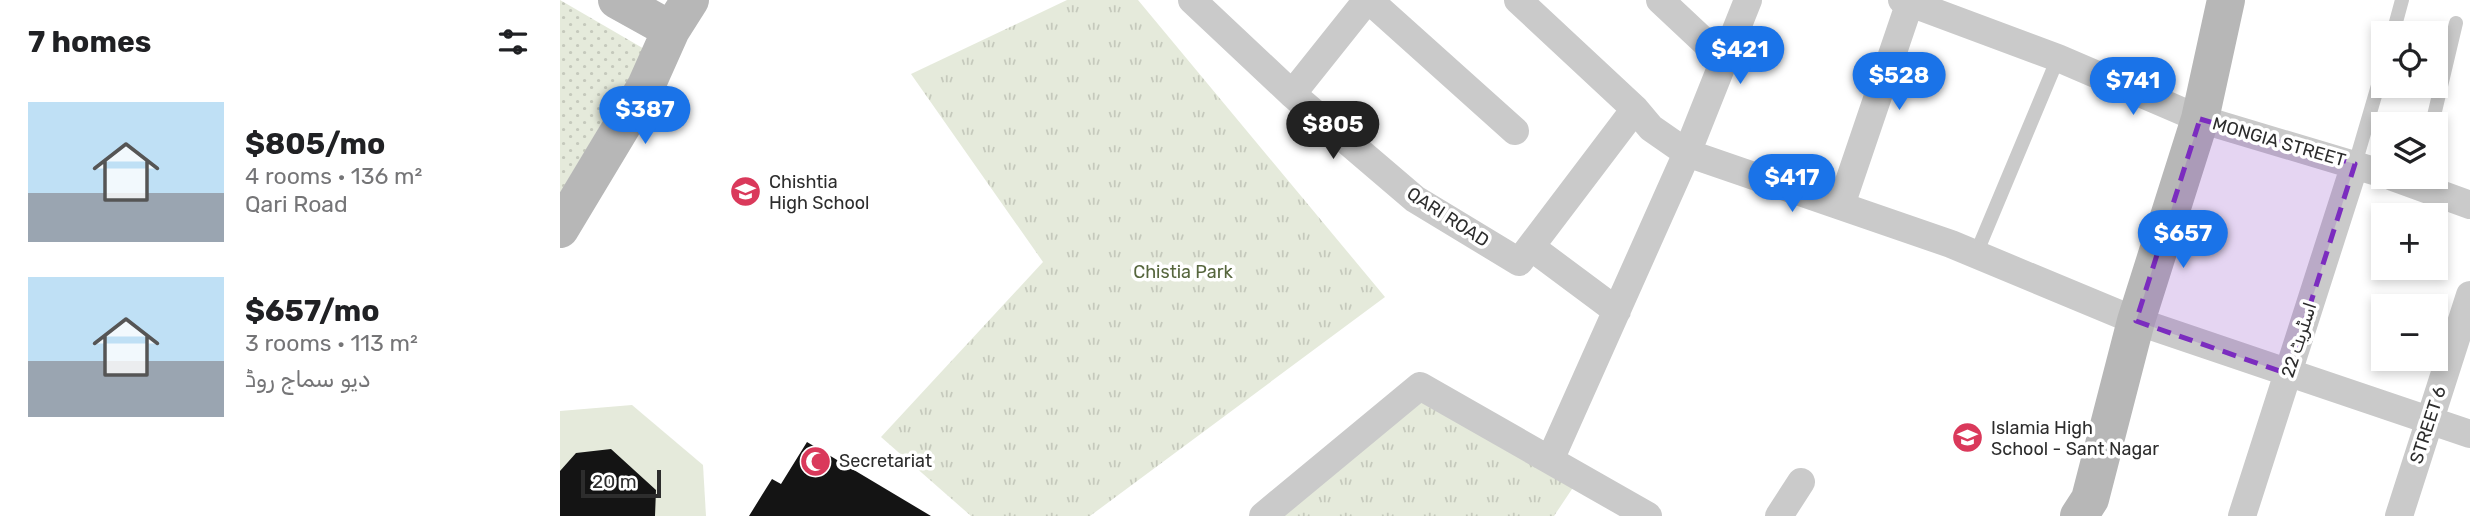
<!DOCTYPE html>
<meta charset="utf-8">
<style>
body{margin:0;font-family:Rubik,Cairo,sans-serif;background:#f2f2f2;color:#202124;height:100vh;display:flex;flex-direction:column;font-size:26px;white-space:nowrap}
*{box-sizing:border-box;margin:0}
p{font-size:23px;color:#757577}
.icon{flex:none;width:38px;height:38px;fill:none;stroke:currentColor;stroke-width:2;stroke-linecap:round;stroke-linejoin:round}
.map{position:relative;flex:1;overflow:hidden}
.details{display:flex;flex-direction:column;background:#fff;width:560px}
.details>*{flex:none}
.fabs{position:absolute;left:1811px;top:21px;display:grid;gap:14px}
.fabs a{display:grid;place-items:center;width:77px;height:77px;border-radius:0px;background:#fff;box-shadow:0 4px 10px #0003;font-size:35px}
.scale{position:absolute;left:21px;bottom:18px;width:80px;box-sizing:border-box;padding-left:7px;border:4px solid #2d2d2d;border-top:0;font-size:19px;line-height:24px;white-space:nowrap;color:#2d2d2d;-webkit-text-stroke:5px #fff;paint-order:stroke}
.price{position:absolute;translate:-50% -60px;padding:0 16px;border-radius:24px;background:#1a73e8;color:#fff;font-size:23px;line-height:46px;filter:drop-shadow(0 2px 4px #0008)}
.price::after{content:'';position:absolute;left:50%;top:42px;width:21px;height:16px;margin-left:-10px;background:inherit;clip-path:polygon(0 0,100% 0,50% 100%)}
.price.active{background:#222;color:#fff}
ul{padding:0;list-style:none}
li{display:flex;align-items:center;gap:21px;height:175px;padding:0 28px}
li span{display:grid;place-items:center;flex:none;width:196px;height:140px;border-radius:0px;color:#555}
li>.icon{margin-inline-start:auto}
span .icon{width:84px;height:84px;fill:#fffc;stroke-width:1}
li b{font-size:30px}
h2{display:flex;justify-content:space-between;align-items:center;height:84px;padding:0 28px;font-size:30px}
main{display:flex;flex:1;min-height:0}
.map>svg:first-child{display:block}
.grass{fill:url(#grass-dots)}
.park{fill:url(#park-tufts)}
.garden{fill:#e5eadb}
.building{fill:#141414}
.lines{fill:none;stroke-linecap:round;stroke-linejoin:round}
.lane{stroke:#cacaca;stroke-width:14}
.street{stroke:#cacaca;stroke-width:28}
.secondary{stroke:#b7b7b7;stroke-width:38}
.marked{fill:#7b2cbf;fill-opacity:0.2;stroke:#7b2cbf;stroke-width:5;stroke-dasharray:14 9;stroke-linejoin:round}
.labels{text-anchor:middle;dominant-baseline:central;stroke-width:7;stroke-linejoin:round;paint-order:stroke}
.street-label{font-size:18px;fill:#2d2d2d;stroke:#fff}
.poi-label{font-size:18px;fill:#2d2d2d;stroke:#fff;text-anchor:start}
.park-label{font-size:18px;fill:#56663d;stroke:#fff}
</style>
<main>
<section class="details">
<h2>7 homes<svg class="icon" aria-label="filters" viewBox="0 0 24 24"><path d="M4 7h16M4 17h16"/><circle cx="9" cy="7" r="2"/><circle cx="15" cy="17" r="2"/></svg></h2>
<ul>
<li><span style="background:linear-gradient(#bfe0f5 65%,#9aa5b1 0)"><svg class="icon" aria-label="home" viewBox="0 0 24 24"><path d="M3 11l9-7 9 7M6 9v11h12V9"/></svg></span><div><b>$805/mo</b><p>4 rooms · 136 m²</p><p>Qari Road</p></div></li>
<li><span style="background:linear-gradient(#bfe0f5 60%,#9aa5b1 0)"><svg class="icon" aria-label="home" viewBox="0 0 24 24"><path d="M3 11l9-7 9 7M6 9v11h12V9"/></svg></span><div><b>$657/mo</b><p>3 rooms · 113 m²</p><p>دیو سماج روڈ</p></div></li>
</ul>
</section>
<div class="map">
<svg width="1910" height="516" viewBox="0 0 1910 516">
<defs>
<pattern id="grass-dots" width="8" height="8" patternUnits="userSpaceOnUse" patternTransform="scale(1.75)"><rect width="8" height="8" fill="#e5eadb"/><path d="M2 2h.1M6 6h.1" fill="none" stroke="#c5c9bc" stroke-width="1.8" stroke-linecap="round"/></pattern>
<pattern id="park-tufts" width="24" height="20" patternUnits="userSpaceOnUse" patternTransform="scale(1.75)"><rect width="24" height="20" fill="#e5eadb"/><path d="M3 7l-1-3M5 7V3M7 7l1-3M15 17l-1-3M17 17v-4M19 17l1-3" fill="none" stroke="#c5c9bc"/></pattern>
</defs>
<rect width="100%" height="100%" fill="#fff"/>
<path class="grass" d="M0,0L86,50L0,193Z"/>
<path class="park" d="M507,0H578L825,297L530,516H411L321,437L483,262L351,74Z
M860,386L1020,477L994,516H703Z"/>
<path class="garden" d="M72,405L143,465L146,516H0V411Z"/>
<path class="building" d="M247,442L371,516H189L212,479L221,484Z
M51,449L96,490L95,516H0V471L16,453Z"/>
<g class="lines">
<path class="lane" d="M1833,33L1842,0
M1872,124L1896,23
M1795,164L1824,65
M1416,254L1498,58"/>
<path class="street" d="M632,0L732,94L855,199L959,262L1075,109
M809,0L955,131
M958,0L1075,109L1091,128L1127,153L1391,244L1576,321L1910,434
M1100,0L1164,60
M1342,0L1498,58L1640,119L1824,174
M732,94L807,0
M1833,177L1910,205
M1281,205L1350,2
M971,247L1057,311
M990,460L1127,153L1188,0
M703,516L860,386L1088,516
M1219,516L1241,482
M1682,516L1795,164
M1839,516L1910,295"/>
<path class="secondary" d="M57,0L111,30
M0,229L86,86L111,30L130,0
M1519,516L1530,499L1576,321L1640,119L1666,0"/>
</g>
<path class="marked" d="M1640,119L1795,164L1728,374L1576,321Z"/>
<defs>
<symbol id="school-disc" viewBox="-11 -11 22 22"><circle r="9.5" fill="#da395b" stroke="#fff"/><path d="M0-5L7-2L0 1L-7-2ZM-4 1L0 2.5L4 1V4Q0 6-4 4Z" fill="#fff"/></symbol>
<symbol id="mosque-disc" viewBox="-11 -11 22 22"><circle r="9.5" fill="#da395b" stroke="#fff"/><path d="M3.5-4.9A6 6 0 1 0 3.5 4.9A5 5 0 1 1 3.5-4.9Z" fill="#fff"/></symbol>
</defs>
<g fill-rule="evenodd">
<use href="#school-disc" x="168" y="174" width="35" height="35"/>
<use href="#school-disc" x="1390" y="420" width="35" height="35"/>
<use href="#mosque-disc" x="238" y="444" width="35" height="35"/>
</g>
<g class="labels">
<g class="street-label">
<text transform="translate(1719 142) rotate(16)">MONGIA STREET</text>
<text transform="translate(888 217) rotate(33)">QARI ROAD</text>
<text transform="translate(1739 340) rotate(-72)">اسٹریٹ 22</text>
<text transform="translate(1868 425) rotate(-72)">STREET 6</text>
</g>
<g class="poi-label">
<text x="209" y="182">Chishtia<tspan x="209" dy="21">High School</tspan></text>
<text x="1431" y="428">Islamia High<tspan x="1431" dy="21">School - Sant Nagar</tspan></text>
<text x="279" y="461">Secretariat</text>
</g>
<g class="park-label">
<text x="623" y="272">Chistia Park</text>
</g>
</g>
</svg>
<div class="fabs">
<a><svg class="icon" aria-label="locate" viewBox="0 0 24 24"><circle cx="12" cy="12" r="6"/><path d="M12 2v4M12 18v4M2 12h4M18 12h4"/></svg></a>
<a><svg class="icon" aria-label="layers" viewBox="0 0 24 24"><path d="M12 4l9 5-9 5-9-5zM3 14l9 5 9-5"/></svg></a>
<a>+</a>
<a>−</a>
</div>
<div class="scale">20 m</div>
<b class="price" style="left:1180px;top:86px">$421</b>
<b class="price" style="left:1339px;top:112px">$528</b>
<b class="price" style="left:1573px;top:117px">$741</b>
<b class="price" style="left:85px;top:146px">$387</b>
<b class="price active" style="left:773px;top:161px">$805</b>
<b class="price" style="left:1232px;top:214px">$417</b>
<b class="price" style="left:1623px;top:270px">$657</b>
</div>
</main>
